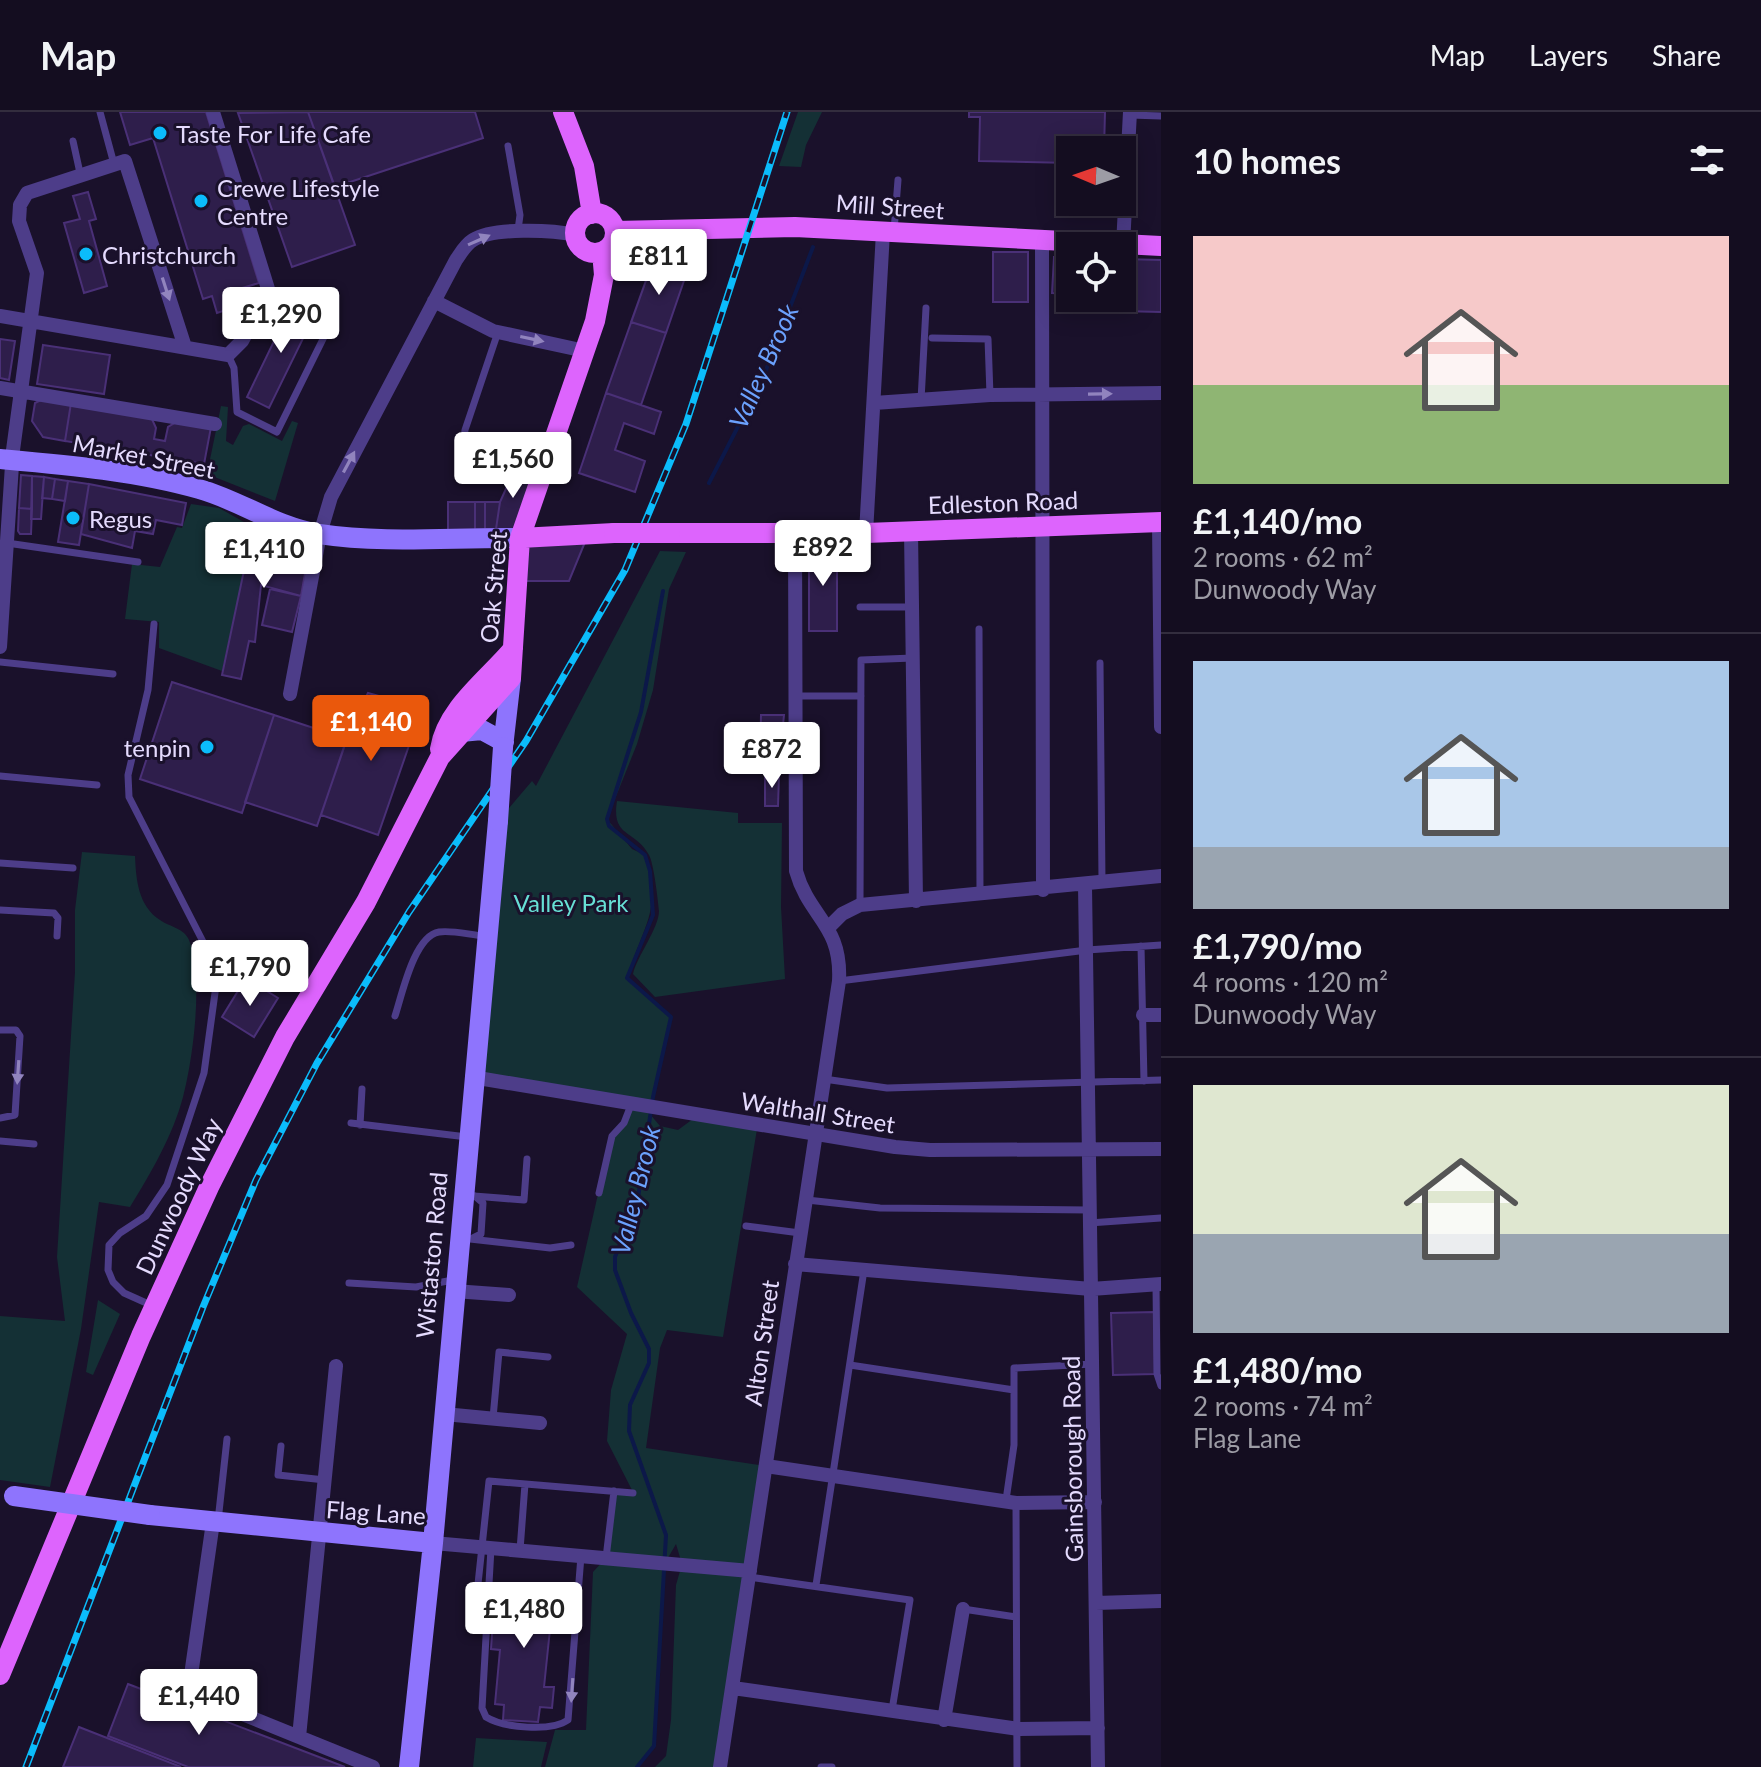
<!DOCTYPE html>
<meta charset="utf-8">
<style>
body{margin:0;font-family:Lato,sans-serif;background:#211b2d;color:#f1f3f6;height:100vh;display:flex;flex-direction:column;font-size:30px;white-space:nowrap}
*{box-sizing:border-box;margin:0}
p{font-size:26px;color:#9d9ca5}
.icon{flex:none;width:44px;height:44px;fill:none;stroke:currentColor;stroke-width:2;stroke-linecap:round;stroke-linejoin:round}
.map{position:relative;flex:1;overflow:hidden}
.sheet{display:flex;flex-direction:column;background:#140d20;width:600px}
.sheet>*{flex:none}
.needle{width:52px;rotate:272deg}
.tools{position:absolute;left:1056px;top:24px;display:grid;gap:16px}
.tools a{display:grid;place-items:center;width:80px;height:80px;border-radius:0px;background:#140d20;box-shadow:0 4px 20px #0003,0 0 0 2px #332d3e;font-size:40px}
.price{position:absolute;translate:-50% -68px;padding:0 18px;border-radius:8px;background:#fff;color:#222;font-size:26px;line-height:52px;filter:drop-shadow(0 2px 4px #0008)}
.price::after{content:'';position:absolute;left:50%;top:48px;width:24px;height:18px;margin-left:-12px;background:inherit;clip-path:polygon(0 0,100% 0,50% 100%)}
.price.on{background:#ea580c;color:#fff}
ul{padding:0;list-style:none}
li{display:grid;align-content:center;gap:16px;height:424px;padding:0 32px}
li+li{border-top:2px solid #332d3e}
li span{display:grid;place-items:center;height:248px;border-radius:0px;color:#555}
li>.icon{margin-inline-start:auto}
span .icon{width:144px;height:144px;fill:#fffc;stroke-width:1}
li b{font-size:34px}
h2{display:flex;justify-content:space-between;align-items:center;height:96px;padding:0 32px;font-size:34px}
header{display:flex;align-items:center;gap:48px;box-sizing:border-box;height:112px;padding:0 40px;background:#140d20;border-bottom:2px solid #332d3e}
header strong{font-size:38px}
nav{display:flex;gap:44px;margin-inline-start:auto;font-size:28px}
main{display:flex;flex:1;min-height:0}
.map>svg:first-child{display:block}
.green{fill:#143035}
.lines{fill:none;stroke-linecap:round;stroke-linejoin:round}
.stream{stroke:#0c1849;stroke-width:4}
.building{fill:#2e1e4b;stroke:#4a3077;stroke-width:2}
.lane{stroke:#4d3d89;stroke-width:7}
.street{stroke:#4d3d89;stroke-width:14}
.secondary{stroke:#8e74fd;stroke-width:20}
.primary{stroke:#dd64fd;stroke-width:20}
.rail-casing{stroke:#0bbcfb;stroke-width:7}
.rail{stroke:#1a112b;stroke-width:4;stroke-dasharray:12;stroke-linecap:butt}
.secondary-bridge{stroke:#8e74fd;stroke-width:20}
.primary-bridge{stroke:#dd64fd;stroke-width:20}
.oneway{fill:#9184be}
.poi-dot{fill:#0bbcfb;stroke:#1a112b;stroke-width:3}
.labels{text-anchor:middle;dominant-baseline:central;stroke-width:6;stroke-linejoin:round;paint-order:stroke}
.poi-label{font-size:24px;fill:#e5dbfe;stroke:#1a112b;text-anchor:start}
.street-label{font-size:24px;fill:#e5dbfe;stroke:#1a112b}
.park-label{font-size:24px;fill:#67dfd5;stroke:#1a112b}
.water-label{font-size:26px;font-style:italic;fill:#6ba1fd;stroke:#1a112b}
</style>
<header>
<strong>Map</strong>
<nav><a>Map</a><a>Layers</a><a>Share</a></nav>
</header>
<main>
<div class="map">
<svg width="1161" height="1655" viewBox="0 0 1161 1655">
<rect width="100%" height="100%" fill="#1a112b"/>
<path class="green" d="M798,0H822L806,33L801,55L779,54Z
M221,294L228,295L226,329L233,333L243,314L249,312L282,329L292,309L298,311L275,389L207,362Z
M191,392L219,396L262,420L243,463L222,559L159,536V510L125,507L132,452L160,455L177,415L182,416Z
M660,439L686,440L669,477L653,578L637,632L607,707L632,737L645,743C664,801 640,816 628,866L671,905L653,985L644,995L660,1014L678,1018L697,1004L757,1017L723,1225L667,1218L660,1236L646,1336L766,1354L720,1655H655L666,1644L671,1608L676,1473L682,1452L676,1432L665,1451L654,1634L637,1655H545L555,1618H586L593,1460L606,1446L614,1379L633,1380L607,1329L611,1278L627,1222L577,1175L610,1029L631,993L472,965L498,709L532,669L536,674Z
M617,689L738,701V711H782L781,795L785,867L655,885L633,862C637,844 659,816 659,799C658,789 654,752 649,743C635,717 611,726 617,689Z
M82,740L135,744C136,767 138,794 160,808C170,815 184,816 189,828C204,864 193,947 183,985C173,1023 151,1061 130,1095L99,1090L81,1217L50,1375L0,1368V1204L65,1209L57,1145L75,860V798Z
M98,1188L120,1202L93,1263L86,1260Z
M476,1626L547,1630L541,1655H473Z"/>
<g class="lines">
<path class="stream" d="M709,371L763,266L813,135
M637,1655L654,1634L666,1423L629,1319L630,1293L649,1251V1237L631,1201L615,1158V1145L638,1086L653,985L671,905L627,866L653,803L650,759L645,743L609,714L607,707L641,600L663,479"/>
</g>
<path class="building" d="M120,0H206L259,171L239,177L244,192L217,201L212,184L203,187L153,26L130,33Z
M308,0H475L483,26L335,75Z
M308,0L355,133L292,155L238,1Z
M969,0H1105L1104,38H1070V51L979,49L980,5H969Z
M88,80L96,107L89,109L107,174L84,181L64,111L80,107L73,84Z
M993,140H1028V190H993Z
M1054,145L1070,146V182L1052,181Z
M1123,147L1161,148V200L1121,199Z
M653,149L687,160L641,293L606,281Z
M653,149L687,160L666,221L631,210Z
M293,190L315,202L269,296L247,285Z
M0,227L15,229L9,268L0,266Z
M43,233L110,243L104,282L37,272Z
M606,281L661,300L654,322L624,311L615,338L645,349L635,380L579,361Z
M43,287L71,291L65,329L43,325L32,309L35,291Z
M71,291L151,305L156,316L154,327L165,329L168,315L178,309L211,315L204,352L65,329Z
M514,359L534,362L514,417L448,418V390H500Z
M514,359L534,362L514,417H496L500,390Z
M21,363L32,364V397L19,396Z
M32,364L44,365L41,407H31Z
M44,365L55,367L52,387L42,386Z
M55,367L68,369L65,389L52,387Z
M68,369L89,372L79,433L58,430Z
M89,372L186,391L182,413L156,408L153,422L135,419L132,436L81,422Z
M475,390H485V418H475Z
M19,396L32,397L31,422H20L18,419Z
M262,420L311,428L301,484L261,473L255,530L249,529L241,567L222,563L243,463Z
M585,430L569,469H525L527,433Z
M809,434H837V519H809Z
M270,477L301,484L292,520L262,513Z
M172,570L274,603L242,701L140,667Z
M368,581L422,596L378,723L321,703L351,614Z
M274,603L347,627L317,714L245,690Z
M761,603H784L779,653L760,652Z
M765,663H779L778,694H765Z
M246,866L278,886L254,925L222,905Z
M1154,1200L1155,1262L1113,1263L1111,1201Z
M494,1474L563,1478L561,1499L552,1498L544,1575H554L552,1596L540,1595L538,1610L503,1608L504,1593L495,1592L500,1538L491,1537L493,1508H502L504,1494H492Z
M128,1572L345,1655H188L108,1624Z
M79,1615L181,1655H63Z"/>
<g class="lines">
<path class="lane" d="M100,0L114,52
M1130,3L1161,4
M73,29L80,61
M508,34L520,103L518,118
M894,119L898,68
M498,220L465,318L463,338L542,353
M932,226L988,227L990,283
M228,243L234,256L237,300L277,320L324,225
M921,288L926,196
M7,431L138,450
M860,495H912
M979,517L980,783
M0,550L113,562
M1100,551L1102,769
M796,584H861
M0,664L97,673
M0,751L73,756
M860,793L861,548L913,546
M0,798L54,801L58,806L57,824
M1141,834L1144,969
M218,859L272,865
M839,869L1087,838L1161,833
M395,904C402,883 414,824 439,820C453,818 470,823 485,824
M0,918H16L20,924L15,1003L0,1006
M824,967L887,976L1161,968
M351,1011L467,1025
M360,1013L362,977
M0,1029L34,1032
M599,1081L612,1024L624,1011L631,993
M474,1084L524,1088L527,1047
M807,1088L880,1096L1089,1098
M1089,1111L1161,1106
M746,1114L800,1121
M473,1126L481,1122L483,1091L475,1084
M470,1127L550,1136L571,1133
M349,1171L416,1175L453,1168
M1156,1173L1157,1262L1161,1274
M153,1194L124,1181L113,1170L108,1158L109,1133L120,1121L146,1104L167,1073L204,961L218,859L129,685L128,663L148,578L154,512
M850,1253L1014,1278V1333L1006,1388
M1014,1278V1256L1093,1252
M493,1306L499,1240L548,1245
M281,1334L278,1363L325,1368
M1016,1391L1017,1655
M218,1409L227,1327
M491,1436L482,1596L486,1605C504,1616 551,1620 568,1608L581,1444
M520,1438L525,1372
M606,1446L614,1379
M749,1465L910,1488L892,1598
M816,1473L864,1158
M963,1497L1016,1505
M475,1500L489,1369L633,1381
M821,1655H832"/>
<path class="street" d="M1042,129L1043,778
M1123,133L1130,0
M434,189L493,219L585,239
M0,204L228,243L242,229L269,180L213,0
M0,276L215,312
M874,291L990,283L1161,281
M1159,410L1161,615
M911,419L916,789
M866,421L883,120
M0,535L13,338L37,161L19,109L20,93L27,81L125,49L185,235
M290,582L320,422L331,385L456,148C461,141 465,133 473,128C493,115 553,118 575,123
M1085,774L1098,1655
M829,815L842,802L860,793L1161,764
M1143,903H1161
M472,965L895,1035L930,1038L1161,1037
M795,1152L1091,1177L1161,1172
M454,1179L509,1183
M444,1302L540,1311
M766,1354L1016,1391L1095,1390
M213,1410L190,1570L193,1582L373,1655
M433,1431L750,1459
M1096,1491L1161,1489
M733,1576L1019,1617L1098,1616
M944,1608L963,1497
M299,1625L336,1254
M720,1655L839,869C842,812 809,806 796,759L795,421"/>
<path class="secondary" d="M0,347C66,353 136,359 199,377C242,389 273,414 319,422C386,432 452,425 520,426
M461,620L482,618L504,630
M503,635L511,566
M150,1403L433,1431
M409,1655L433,1431L498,709"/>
<path class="primary" d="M563,0L584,54L592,102
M575 121a20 20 0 1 1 40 0a20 20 0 1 1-40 0Z
M615,119L795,115L1161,134
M670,421H866L1161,410
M520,426L614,421
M440,637C446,597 489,566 513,537
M0,1563L141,1224L209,1075L285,925L366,790L440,645L511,566L520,426L595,209L604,163L602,140"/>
<defs>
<path id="rail" d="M26,1655L203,1195L256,1068L317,951L409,800L526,629L625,458L686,312L787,0"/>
</defs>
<use href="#rail" class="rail-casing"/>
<use href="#rail" class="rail"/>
<path class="secondary-bridge" d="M498,709L503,635
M14,1384L150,1403"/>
<path class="primary-bridge" d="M614,421H670"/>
</g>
<defs><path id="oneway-solid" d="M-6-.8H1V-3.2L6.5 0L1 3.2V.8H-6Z" transform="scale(2)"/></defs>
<g class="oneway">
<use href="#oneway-solid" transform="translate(479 128) rotate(-24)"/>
<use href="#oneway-solid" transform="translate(166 177) rotate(72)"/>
<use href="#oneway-solid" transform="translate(532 227) rotate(12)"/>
<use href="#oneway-solid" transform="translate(1100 282) rotate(-1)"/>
<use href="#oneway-solid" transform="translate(349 350) rotate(-62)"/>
<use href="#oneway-solid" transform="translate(18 960) rotate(94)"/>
<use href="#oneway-solid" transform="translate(572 1578) rotate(94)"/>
</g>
<g class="poi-dot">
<circle cx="160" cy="21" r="8"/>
<circle cx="201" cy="89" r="8"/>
<circle cx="86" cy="142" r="8"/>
<circle cx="73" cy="406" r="8"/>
<circle cx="207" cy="635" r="8"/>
</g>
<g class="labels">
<g class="poi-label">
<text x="176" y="21">Taste For Life Cafe</text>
<text x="217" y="75">Crewe Lifestyle<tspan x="217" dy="28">Centre</tspan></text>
<text x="102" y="142">Christchurch</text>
<text x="89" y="406">Regus</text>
<text x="191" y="635" text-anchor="end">tenpin</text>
</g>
<g class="street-label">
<text transform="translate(890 94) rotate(4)">Mill Street</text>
<text transform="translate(144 344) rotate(11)">Market Street</text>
<text transform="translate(1003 390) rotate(-2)">Edleston Road</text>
<text transform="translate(493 475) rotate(-85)">Oak Street</text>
<text transform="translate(818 1000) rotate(9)">Walthall Street</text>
<text transform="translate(178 1084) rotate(-65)">Dunwoody Way</text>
<text transform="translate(431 1143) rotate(-85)">Wistaston Road</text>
<text transform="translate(761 1231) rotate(-82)">Alton Street</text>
<text transform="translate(1072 1347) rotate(-91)">Gainsborough Road</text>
<text transform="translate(376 1400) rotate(4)">Flag Lane</text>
</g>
<g class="park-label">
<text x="571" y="790">Valley Park</text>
</g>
<g class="water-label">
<text transform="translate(763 254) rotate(-66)">Valley Brook</text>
<text transform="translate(635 1078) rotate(-76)">Valley Brook</text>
</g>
</g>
</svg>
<div class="tools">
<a><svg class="needle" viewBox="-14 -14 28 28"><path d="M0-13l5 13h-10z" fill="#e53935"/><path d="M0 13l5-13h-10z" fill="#9d9ca5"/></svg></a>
<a><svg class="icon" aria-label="locate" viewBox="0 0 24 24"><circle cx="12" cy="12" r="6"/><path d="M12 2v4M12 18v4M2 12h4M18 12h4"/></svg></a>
</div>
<b class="price" style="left:659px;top:185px">£811</b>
<b class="price" style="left:281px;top:243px">£1,290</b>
<b class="price" style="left:513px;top:388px">£1,560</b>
<b class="price" style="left:823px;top:476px">£892</b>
<b class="price" style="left:264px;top:478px">£1,410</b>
<b class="price on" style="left:371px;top:651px">£1,140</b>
<b class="price" style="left:772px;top:678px">£872</b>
<b class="price" style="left:250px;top:896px">£1,790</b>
<b class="price" style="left:524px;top:1538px">£1,480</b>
<b class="price" style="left:199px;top:1625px">£1,440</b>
</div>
<section class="sheet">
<h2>10 homes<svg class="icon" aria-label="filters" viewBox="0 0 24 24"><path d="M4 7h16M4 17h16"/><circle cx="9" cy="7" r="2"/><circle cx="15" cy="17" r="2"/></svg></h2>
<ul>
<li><span style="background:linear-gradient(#f6c9c9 60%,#8fb573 0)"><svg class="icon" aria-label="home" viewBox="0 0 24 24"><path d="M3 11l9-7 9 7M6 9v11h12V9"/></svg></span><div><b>£1,140/mo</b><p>2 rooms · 62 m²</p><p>Dunwoody Way</p></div></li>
<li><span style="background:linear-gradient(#a9c7e8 75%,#9aa5b1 0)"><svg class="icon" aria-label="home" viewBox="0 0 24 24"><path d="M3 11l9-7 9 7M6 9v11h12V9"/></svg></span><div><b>£1,790/mo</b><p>4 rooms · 120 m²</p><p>Dunwoody Way</p></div></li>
<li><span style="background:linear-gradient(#dfe7d0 60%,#9aa5b1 0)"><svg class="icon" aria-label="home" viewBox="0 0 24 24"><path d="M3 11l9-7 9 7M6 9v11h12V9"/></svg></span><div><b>£1,480/mo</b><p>2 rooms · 74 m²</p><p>Flag Lane</p></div></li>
</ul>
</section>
</main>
